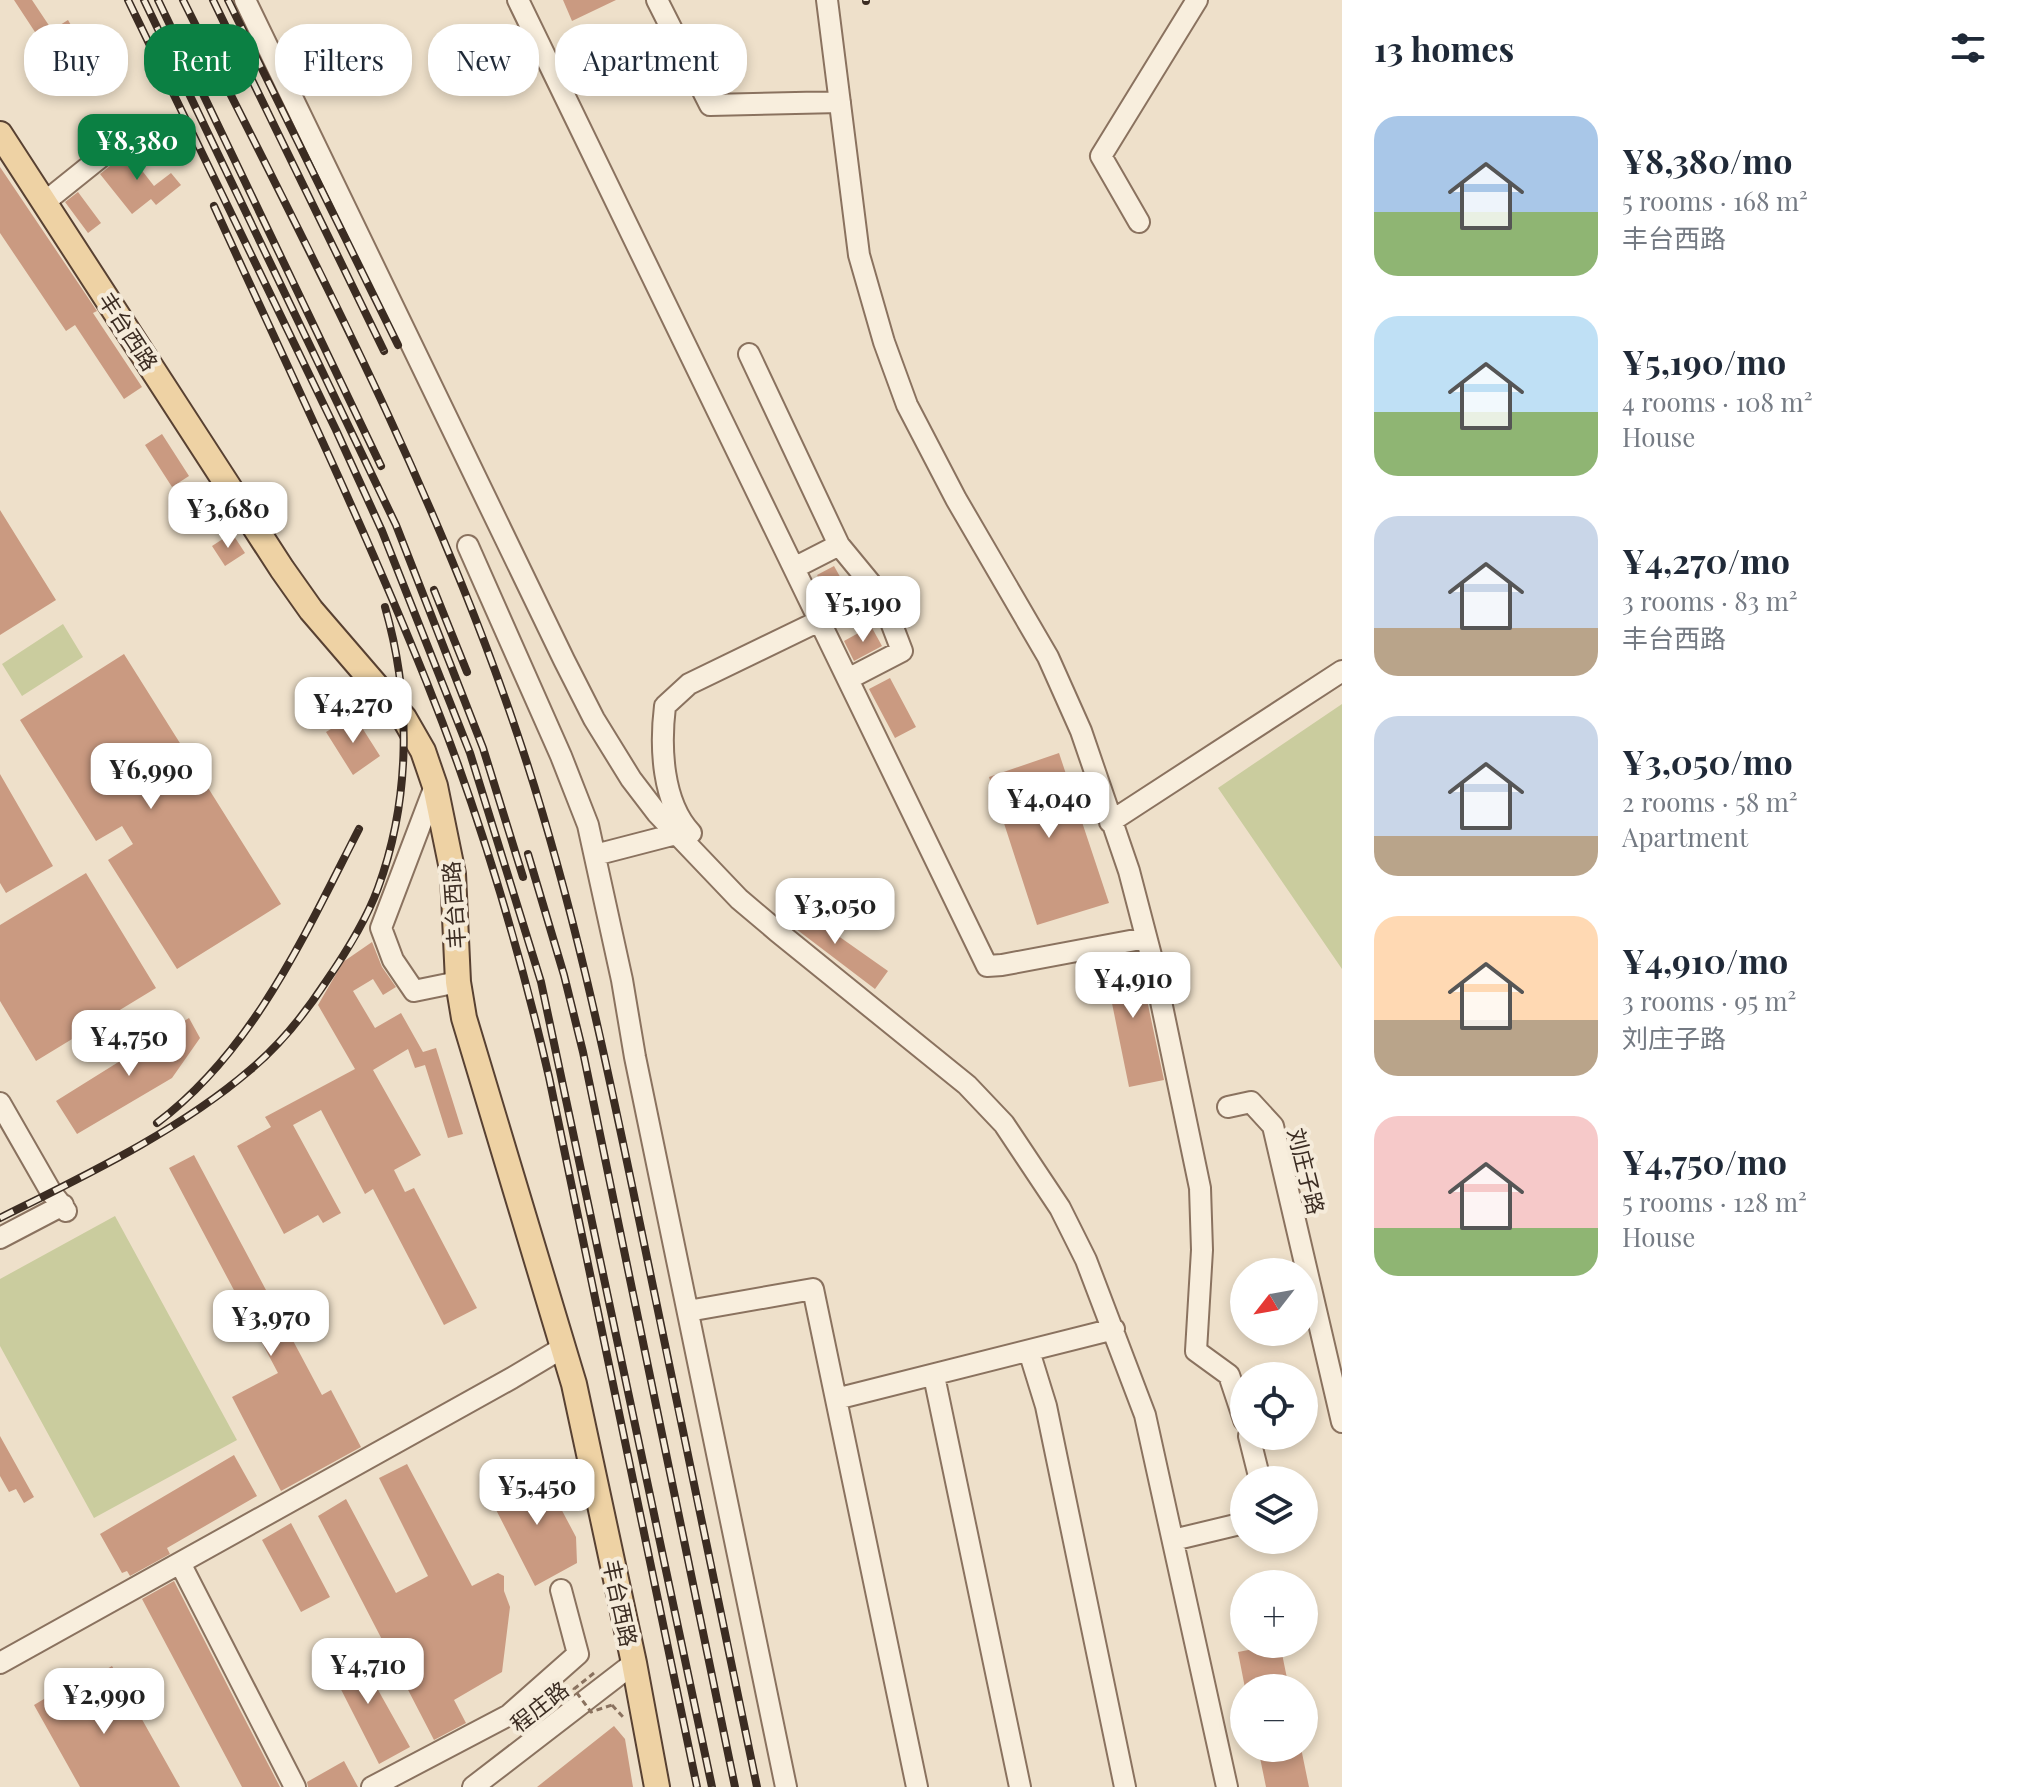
<!DOCTYPE html>
<meta charset="utf-8">
<style>
body{margin:0;font-family:"Playfair Display","Noto Sans SC",serif;background:#f6f6f7;color:#1f2937;height:100vh;display:flex;flex-direction:column;font-size:30px;white-space:nowrap}
*{box-sizing:border-box;margin:0}
p{font-size:26px;color:#747a83}
.icon{flex:none;width:44px;height:44px;fill:none;stroke:currentColor;stroke-width:2;stroke-linecap:round;stroke-linejoin:round}
.map{position:relative;flex:1;overflow:hidden}
.details{display:flex;flex-direction:column;background:#fff;width:680px}
.details>*{flex:none}
.top-card{position:absolute;left:24px;top:24px;width:760px;height:72px;display:flex;gap:16px}
.needle{width:52px;rotate:239deg}
.tools{position:absolute;left:1230px;top:1258px;display:grid;gap:16px}
.tools a{display:grid;place-items:center;width:88px;height:88px;border-radius:50%;background:#fff;box-shadow:0 4px 12px #0003;font-size:40px}
.price{position:absolute;translate:-50% -68px;padding:0 18px;border-radius:16px;background:#fff;color:#222;font-size:26px;line-height:52px;filter:drop-shadow(0 2px 4px #0008)}
.price::after{content:'';position:absolute;left:50%;top:48px;width:24px;height:18px;margin-left:-12px;background:inherit;clip-path:polygon(0 0,100% 0,50% 100%)}
.price.on{background:#0b8043;color:#fff}
ul{padding:0;list-style:none}
li{display:flex;align-items:center;gap:24px;height:200px;padding:0 32px}
li span{display:grid;place-items:center;flex:none;width:224px;height:160px;border-radius:24px;color:#555}
li>.icon{margin-inline-start:auto}
span .icon{width:96px;height:96px;fill:#fffc;stroke-width:1}
li b{font-size:34px}
h2{display:flex;justify-content:space-between;align-items:center;height:96px;padding:0 32px;font-size:34px}
.pill{padding:0 28px;border-radius:32px;background:#fff;box-shadow:0 4px 12px #0003;font-size:28px;line-height:72px}
.pill.on{background:#0b8043;color:#fff}
main{display:flex;flex:1;min-height:0}
.map>svg:first-child{display:block}
.green{fill:#cacc9e}
.building{fill:#ca9a81}
.lines{fill:none;stroke-linecap:round;stroke-linejoin:round}
.minor-casing{stroke:#8a725f;stroke-width:24}
.major-casing{stroke:#584132;stroke-width:28}
.path{stroke:#8a725f;stroke-width:3;stroke-dasharray:6 4;stroke-linecap:butt}
.minor{stroke:#f8eedd;stroke-width:20}
.major{stroke:#eed2a4;stroke-width:24}
.rail-casing{stroke:#3b2c22;stroke-width:8}
.rail{stroke:#f5ebda;stroke-width:5;stroke-dasharray:15;stroke-linecap:butt}
.path-bridge{stroke:#8a725f;stroke-width:3;stroke-dasharray:6 4;stroke-linecap:butt}
.labels{text-anchor:middle;dominant-baseline:central;stroke-width:8;stroke-linejoin:round;paint-order:stroke}
.street-label{font-size:22px;fill:#3b2c22;stroke:#f5ebda}
</style>
<main>
<div class="map">
<svg width="1342" height="1787" viewBox="0 0 1342 1787">
<rect width="100%" height="100%" fill="#eee0ca"/>
<path class="green" d="M63,624L83,657L22,696L2,664Z
M1342,704V969L1218,788Z
M115,1216L237,1440L94,1518L0,1346V1279Z"/>
<path class="building" d="M14,0H32L52,30L68,20L82,44L54,61Z
M563,0H616L572,21Z
M140,142L146,150L133,159L154,186L171,173L181,185L156,205L151,199L132,214L100,174Z
M0,167L97,311L93,313L142,387L124,399L75,325L66,331L0,233Z
M78,192L101,223L88,233L65,202Z
M162,434L189,476L172,487L145,445Z
M0,510L56,600L0,635Z
M232,533L245,553L225,566L212,546Z
M834,566L852,598L835,608L817,575Z
M871,626L882,646L854,661L844,641Z
M124,654L281,904L177,969L108,860L133,844L122,826L96,841L20,720Z
M890,678L916,727L895,738L869,689Z
M354,715L380,756L353,775L326,732Z
M1059,753L1109,903L1037,925L989,777Z
M0,774L53,866L6,893L0,883Z
M86,873L156,988L36,1061L0,1001V925Z
M790,902L888,971L875,989L779,916Z
M372,942L382,967L396,987L383,995L373,979L353,991L375,1028L401,1013L423,1052L436,1048L463,1134L448,1138L425,1065L415,1068L408,1049L373,1070L421,1155L394,1170L405,1192L414,1188L477,1308L444,1325L373,1189L365,1194L321,1110L293,1125L341,1213L323,1223L318,1215L284,1234L237,1146L271,1127L265,1117L355,1069L318,1005L343,962Z
M1137,953L1164,1080L1129,1087L1103,959Z
M189,1018L200,1038L172,1078L77,1134L56,1101Z
M194,1155L322,1395L331,1390L361,1447L281,1491L232,1397L278,1373L169,1168Z
M0,1436L34,1497L24,1503L16,1489L9,1492L0,1476Z
M234,1455L257,1496L167,1548L170,1554L130,1576L127,1571L122,1573L100,1534Z
M407,1464L472,1586L498,1573L504,1576V1591L510,1607L502,1672L454,1700L466,1723L434,1740L318,1516L346,1499L396,1593L428,1576L379,1478Z
M540,1469L576,1537L577,1563L535,1586L489,1496Z
M291,1523L330,1597L301,1612L262,1540Z
M174,1581L240,1710L280,1787H242L142,1599Z
M1280,1644L1289,1688H1245L1238,1652Z
M354,1647L410,1747L379,1764L327,1662Z
M112,1666L180,1787H80L34,1705L64,1687L67,1692Z
M614,1726L625,1739L633,1787H537Z
M1258,1748H1301L1309,1787H1266Z
M344,1761L358,1787H308L307,1782Z"/>
<g class="lines">
<defs>
<path id="minor" d="M245,0L564,660L594,719L631,779L657,813L739,899L778,932L967,1085L1004,1124L1060,1208L1086,1260L1145,1415L1227,1787
M518,0L987,966L1002,965L1146,938
M657,0L710,105L840,102
M827,0L859,255L884,342L907,405L956,499L1048,657L1081,731L1129,871L1153,963L1200,1188L1202,1250L1196,1351L1229,1375L1244,1420
M46,201L132,132
M1139,222L1101,156L1197,0
M749,354L839,545L881,596L902,651L848,679
M468,546L561,756L588,825L622,980L635,1057L786,1787
M794,568L839,545
M435,786L381,928L393,960L414,991L458,982
M1110,822L1342,671
M691,833C662,802 660,747 665,706L689,684L819,621
M595,855L676,834
M0,1103L51,1192L66,1211
M1228,1107L1251,1102L1273,1126L1342,1422
M0,1238L63,1205
M688,1311L813,1289L917,1787
M1029,1351L1046,1406L1125,1787
M934,1376L1020,1787
M836,1399L1114,1329
M1249,1436L1260,1480
M1173,1540L1244,1523
M180,1563L295,1787
M0,1663L512,1378L564,1347
M372,1787L509,1715L578,1654L561,1590
M473,1787L634,1663"/>
<path id="major" d="M0,134L282,569L311,610L404,718L423,751L435,786L453,874L458,982L464,1018L574,1384L634,1663L657,1787"/>
</defs>
<use href="#minor" class="minor-casing"/>
<use href="#major" class="major-casing"/>
<path class="path" d="M612,1705L623,1717"/>
<use href="#minor" class="minor"/>
<use href="#major" class="major"/>
<defs>
<path id="rail" d="M128,0L336,430L382,531L470,753L541,982L712,1787
M144,0L396,525L483,748L523,877
M158,0L381,466
M183,0C303,240 431,478 517,733C574,901 609,1075 645,1248C682,1428 720,1607 757,1787
M213,0L384,351
M228,0L398,345
M866,1V0
M214,206C286,364 362,521 427,683C478,810 518,943 549,1077L697,1787
M434,590L467,672
M528,854L564,975L583,1052L735,1787
M157,1123C254,1050 305,934 359,829
M0,1218C84,1176 179,1131 250,1070C280,1045 304,1015 325,983C345,954 366,921 378,888C411,798 411,697 385,607"/>
</defs>
<use href="#rail" class="rail-casing"/>
<use href="#rail" class="rail"/>
<path class="path-bridge" d="M594,1673L574,1689L591,1712L612,1705"/>
</g>
<g class="labels">
<g class="street-label">
<text transform="translate(129 331) rotate(57)">丰台西路</text>
<text transform="translate(453 905) rotate(-94)">丰台西路</text>
<text transform="translate(1307 1171) rotate(76)">刘庄子路</text>
<text transform="translate(621 1603) rotate(78)">丰台西路</text>
<text transform="translate(539 1706) rotate(-38)">程庄路</text>
</g>
</g>
</svg>
<div class="tools">
<a><svg class="needle" viewBox="-14 -14 28 28"><path d="M0-13l5 13h-10z" fill="#e53935"/><path d="M0 13l5-13h-10z" fill="#747a83"/></svg></a>
<a><svg class="icon" aria-label="locate" viewBox="0 0 24 24"><circle cx="12" cy="12" r="6"/><path d="M12 2v4M12 18v4M2 12h4M18 12h4"/></svg></a>
<a><svg class="icon" aria-label="layers" viewBox="0 0 24 24"><path d="M12 4l9 5-9 5-9-5zM3 14l9 5 9-5"/></svg></a>
<a>+</a>
<a>−</a>
</div>
<b class="price on" style="left:137px;top:182px">¥8,380</b>
<b class="price" style="left:228px;top:550px">¥3,680</b>
<b class="price" style="left:863px;top:644px">¥5,190</b>
<b class="price" style="left:353px;top:745px">¥4,270</b>
<b class="price" style="left:151px;top:811px">¥6,990</b>
<b class="price" style="left:1049px;top:840px">¥4,040</b>
<b class="price" style="left:835px;top:946px">¥3,050</b>
<b class="price" style="left:1133px;top:1020px">¥4,910</b>
<b class="price" style="left:129px;top:1078px">¥4,750</b>
<b class="price" style="left:271px;top:1358px">¥3,970</b>
<b class="price" style="left:537px;top:1527px">¥5,450</b>
<b class="price" style="left:368px;top:1706px">¥4,710</b>
<b class="price" style="left:104px;top:1736px">¥2,990</b>
<div class="top-card">
<a class="pill">Buy</a>
<a class="pill on">Rent</a>
<a class="pill">Filters</a>
<a class="pill">New</a>
<a class="pill">Apartment</a>
</div>
</div>
<section class="details">
<h2>13 homes<svg class="icon" aria-label="filters" viewBox="0 0 24 24"><path d="M4 7h16M4 17h16"/><circle cx="9" cy="7" r="2"/><circle cx="15" cy="17" r="2"/></svg></h2>
<ul>
<li><span style="background:linear-gradient(#a9c7e8 60%,#8fb573 0)"><svg class="icon" aria-label="home" viewBox="0 0 24 24"><path d="M3 11l9-7 9 7M6 9v11h12V9"/></svg></span><div><b>¥8,380/mo</b><p>5 rooms · 168 m²</p><p>丰台西路</p></div></li>
<li><span style="background:linear-gradient(#bfe0f5 60%,#8fb573 0)"><svg class="icon" aria-label="home" viewBox="0 0 24 24"><path d="M3 11l9-7 9 7M6 9v11h12V9"/></svg></span><div><b>¥5,190/mo</b><p>4 rooms · 108 m²</p><p>House</p></div></li>
<li><span style="background:linear-gradient(#c9d6e8 70%,#b9a48a 0)"><svg class="icon" aria-label="home" viewBox="0 0 24 24"><path d="M3 11l9-7 9 7M6 9v11h12V9"/></svg></span><div><b>¥4,270/mo</b><p>3 rooms · 83 m²</p><p>丰台西路</p></div></li>
<li><span style="background:linear-gradient(#c9d6e8 75%,#b9a48a 0)"><svg class="icon" aria-label="home" viewBox="0 0 24 24"><path d="M3 11l9-7 9 7M6 9v11h12V9"/></svg></span><div><b>¥3,050/mo</b><p>2 rooms · 58 m²</p><p>Apartment</p></div></li>
<li><span style="background:linear-gradient(#ffd9b3 65%,#b9a48a 0)"><svg class="icon" aria-label="home" viewBox="0 0 24 24"><path d="M3 11l9-7 9 7M6 9v11h12V9"/></svg></span><div><b>¥4,910/mo</b><p>3 rooms · 95 m²</p><p>刘庄子路</p></div></li>
<li><span style="background:linear-gradient(#f6c9c9 70%,#8fb573 0)"><svg class="icon" aria-label="home" viewBox="0 0 24 24"><path d="M3 11l9-7 9 7M6 9v11h12V9"/></svg></span><div><b>¥4,750/mo</b><p>5 rooms · 128 m²</p><p>House</p></div></li>
</ul>
</section>
</main>
